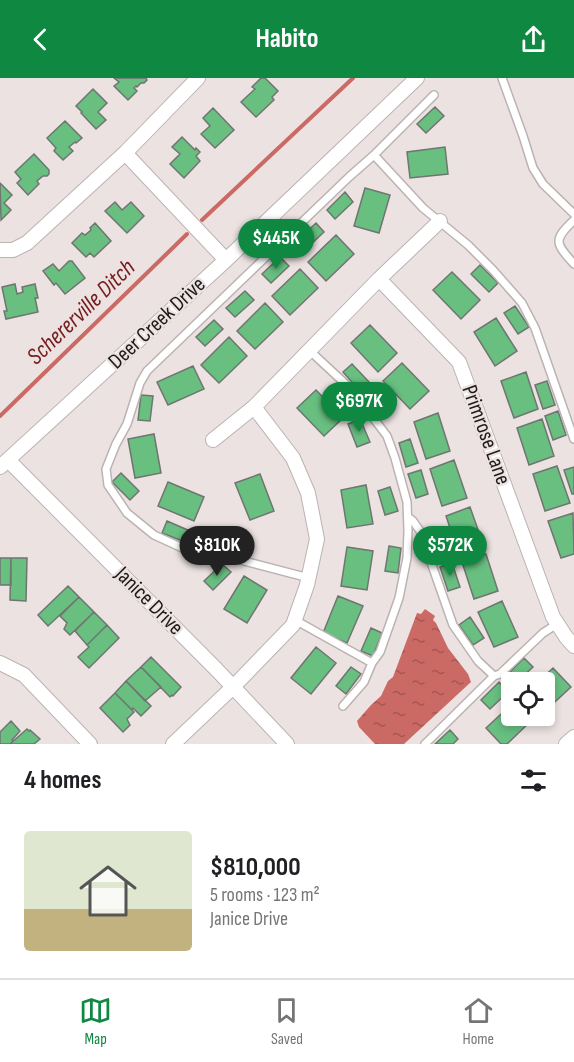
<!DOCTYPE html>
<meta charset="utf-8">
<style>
body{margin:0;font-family:"Sofia Sans Condensed",sans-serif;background:#f6f6f6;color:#202124;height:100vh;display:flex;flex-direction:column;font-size:22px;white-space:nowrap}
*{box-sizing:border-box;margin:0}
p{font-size:20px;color:#757577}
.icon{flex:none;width:33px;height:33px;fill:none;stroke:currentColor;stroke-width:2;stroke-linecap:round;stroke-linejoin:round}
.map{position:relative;height:666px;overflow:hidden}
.details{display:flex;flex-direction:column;background:#fff;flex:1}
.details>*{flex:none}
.fabs{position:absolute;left:501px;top:594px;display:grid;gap:12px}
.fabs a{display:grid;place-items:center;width:54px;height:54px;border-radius:6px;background:#fff;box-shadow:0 3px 9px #0003;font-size:30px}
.price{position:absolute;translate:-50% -51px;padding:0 14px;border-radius:21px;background:#0f8842;color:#fff;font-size:20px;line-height:39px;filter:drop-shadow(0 2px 3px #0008)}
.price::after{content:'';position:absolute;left:50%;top:36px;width:18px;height:14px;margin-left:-9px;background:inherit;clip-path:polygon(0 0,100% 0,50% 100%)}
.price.selected{background:#222;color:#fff}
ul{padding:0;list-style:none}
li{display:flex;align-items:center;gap:18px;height:150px;padding:0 24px}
li span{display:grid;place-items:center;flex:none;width:168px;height:120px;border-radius:6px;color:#555}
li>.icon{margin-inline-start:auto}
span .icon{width:72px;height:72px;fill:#fffc;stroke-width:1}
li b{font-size:26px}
h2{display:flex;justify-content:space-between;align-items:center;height:72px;padding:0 24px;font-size:26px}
header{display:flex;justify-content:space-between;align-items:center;height:78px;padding:0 24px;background:#0f8842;color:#fff;font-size:27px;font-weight:700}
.menu{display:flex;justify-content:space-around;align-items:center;height:84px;border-top:2px solid #e0e0e0;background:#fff;font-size:16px;color:#757577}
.menu a{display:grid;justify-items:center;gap:3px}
.menu .selected{color:#0f8842}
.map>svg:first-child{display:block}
.water{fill:url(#water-ripples)}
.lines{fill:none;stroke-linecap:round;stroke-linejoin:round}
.stream{stroke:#cb6964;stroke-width:4}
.building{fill:#68bf80;stroke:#6f7570;stroke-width:1.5}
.service-casing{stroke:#bbb3b2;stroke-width:10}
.minor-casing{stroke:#bbb3b2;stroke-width:16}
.service{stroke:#fff;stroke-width:7}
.minor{stroke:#fff;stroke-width:14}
.labels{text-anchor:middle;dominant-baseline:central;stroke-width:4.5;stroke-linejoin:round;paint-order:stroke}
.street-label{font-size:22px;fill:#1e1a1a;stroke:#ebe2e1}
.water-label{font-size:24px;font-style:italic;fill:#761c1e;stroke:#ebe2e1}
</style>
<header><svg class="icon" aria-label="back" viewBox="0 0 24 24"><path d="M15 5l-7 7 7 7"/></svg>Habito<svg class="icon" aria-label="share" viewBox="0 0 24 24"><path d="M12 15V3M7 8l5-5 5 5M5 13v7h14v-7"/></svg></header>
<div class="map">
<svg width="574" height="666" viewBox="0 0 574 666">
<defs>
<pattern id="water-ripples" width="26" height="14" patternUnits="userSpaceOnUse" patternTransform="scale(1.5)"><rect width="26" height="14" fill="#cb6964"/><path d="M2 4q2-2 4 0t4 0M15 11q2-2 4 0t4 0" fill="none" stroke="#a45652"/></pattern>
</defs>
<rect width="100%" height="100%" fill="#ebe2e1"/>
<path class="water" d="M425,531L435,538L433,542L436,545L448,570L468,596L471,604L404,666H375L359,649L357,643L371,627L381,618L388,603L393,599L417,535L421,536Z"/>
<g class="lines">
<path class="stream" d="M202,142L353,0
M0,338L187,156"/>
</g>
<path class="building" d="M114,0H146L147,2L144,5H141L137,9L136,8L134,10L137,13L128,22L114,8L119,4Z
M261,0H265L278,13L272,19L274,22L256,39L241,24L255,11L252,9Z
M93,11L107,25L98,34L106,42L96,51L81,35L82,34L76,28Z
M435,29L444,38L426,55L417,46Z
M213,30L234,52L215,70L201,56L210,48L203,40Z
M65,43L82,60L76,65L75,64L69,69L73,73L63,82L54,73L56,70L47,60Z
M182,59L195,72L196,70L200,74L196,78L200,83L184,100L170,86L180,76L172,69Z
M445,69L448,96L410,100L407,74Z
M34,76L49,92V96L47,98H43L37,103L39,106L28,117L17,105L21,101L15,94Z
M0,105L12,117L4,125L11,132L1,142Z
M365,110L390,117L379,155L354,148Z
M345,114L353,124L335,141L327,132Z
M115,124L122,132L131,124L144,138L127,155L105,133Z
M95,145L111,163L94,179L90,175L86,179L72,165L82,155L85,157L91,152L90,150Z
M316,145L324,154L306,171L298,162Z
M336,157L354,176L326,203L308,184Z
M280,179L289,188L271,205L262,196Z
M69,183H72L85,200L65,216L56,205L54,207L43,193L53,186L59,193Z
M480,187L498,205L489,214L471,196Z
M300,191L318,210L290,237L272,218Z
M452,194L480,222L461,241L433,212Z
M15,206L17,216L23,214L22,209L35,206L38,220H35L38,234L6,241L4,233H7L2,209Z
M245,213L254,222L235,239L226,230Z
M265,225L283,244L255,271L237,253Z
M515,228L529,249L518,256L504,235Z
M496,240L517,273L495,288L474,254Z
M214,242L223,251L205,268L196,259Z
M370,247L397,275L378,294L351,265Z
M229,259L247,278L219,305L201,287Z
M402,285L429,313L410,331L383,303Z
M352,286L369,304L360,313L343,294Z
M193,288L204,311L168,327L157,304Z
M526,294L538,331L514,340L501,303Z
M547,303L555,327L543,331L535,307Z
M376,310L393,328L384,337L367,319Z
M316,312L343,340L324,358L297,330Z
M141,317L153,318L150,343L138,342Z
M558,333L566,357L553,362L545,338Z
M438,335L450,373L426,381L414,344Z
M360,341L370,364L357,369L348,346Z
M542,341L554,378L529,387L517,350Z
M154,356L161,395L135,400L128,361Z
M410,361L418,385L406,389L399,365Z
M454,382L467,420L442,428L430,391Z
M557,388L570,425L545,433L533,396Z
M574,389V416H572L564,392Z
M421,392L428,416L416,420L408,396Z
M121,395L139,413L130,422L112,404Z
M260,396L274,433L250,442L235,405Z
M168,404L204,419L194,443L158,428Z
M366,407L373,446L347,450L341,412Z
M390,409L398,433L385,437L378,413Z
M470,429L483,466L458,474L446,438Z
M573,435L574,476L561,480L548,443Z
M167,443L190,453L185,464L162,455Z
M442,454L450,478L438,482L430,458Z
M229,458L253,464L251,476L226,470Z
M389,468L401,470L398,495L385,493Z
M347,469L373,473L367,512L341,508Z
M486,476L498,513L474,521L462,484Z
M0,480H11V507H0Z
M11,480H27L26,523L10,522Z
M452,485L460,509L448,513L440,489Z
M222,486L231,494L213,512L204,503Z
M244,498L267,512L247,545L224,531Z
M68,508L79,519L48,548L38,537Z
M338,518L363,528L347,565L323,555Z
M79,519L94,534L70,557L64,551L67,545L60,538Z
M502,523L518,559L494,569L478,534Z
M94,534L107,547L87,567L75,553Z
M470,539L484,560L473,567L459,547Z
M107,547L119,560L89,590L78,579L89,569L87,567Z
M371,550L382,555L373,578L361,573Z
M316,569L336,585L311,616L291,600Z
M151,579L181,609L173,618L172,617L170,619L141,589Z
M524,580L533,589L517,604H513L506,598Z
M141,589L161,609L145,623L126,603Z
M351,589L361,596L346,616L336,608Z
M553,590L571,609L544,634V604H538Z
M126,603L151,628L141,638L133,630L132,632L115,615Z
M499,604L508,614L490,631L481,622Z
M115,615L134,634L127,641L130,647L123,654L100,630Z
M512,626V638H528L532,642L507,666H501L486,650Z
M11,643L20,653L12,662L13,663L10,666H0V654Z
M27,651L29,653L30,652L40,661L34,666H10Z
M450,652L458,661L453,666H435Z"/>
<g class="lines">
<defs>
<path id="service" d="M502,0L523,58L533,90L543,106L574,136
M374,77L423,130L468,167L493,192L522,225L535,250L574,361
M574,142C553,162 555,165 574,186
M309,272L352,312L387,358L395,380L407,424L408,453L407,480L399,520L380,574L372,585L364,604L343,628
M408,439L413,443L420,453L453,547L478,583L494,598L500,596L543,555L557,546
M309,500L229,479L216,481L200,478L154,457L127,435L108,407L106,391L116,366L127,346L140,305L147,293L349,99L374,77L434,17
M295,542L372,585
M425,666L494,598"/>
<path id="minor" d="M125,75L226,182
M0,172H13L27,165L125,75L198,0
M379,201L459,284L553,539L566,559L574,568
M213,362L254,329L379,201L440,143
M8,382L217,592L287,666
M0,389L226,182L417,0
M0,585L24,597L90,666
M173,666L233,609L293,547L307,507L317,461L308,415L293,380L254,329
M566,666L574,659"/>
</defs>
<use href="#service" class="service-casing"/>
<use href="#minor" class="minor-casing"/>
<use href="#service" class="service"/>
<use href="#minor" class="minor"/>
</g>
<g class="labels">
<g class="street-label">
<text transform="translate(157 245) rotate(-43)">Deer Creek Drive</text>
<text transform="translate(486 357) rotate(70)">Primrose Lane</text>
<text transform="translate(149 523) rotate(45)">Janice Drive</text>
</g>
<g class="water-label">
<text transform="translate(81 234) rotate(-44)">Schererville Ditch</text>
</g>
</g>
</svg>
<div class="fabs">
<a><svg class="icon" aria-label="locate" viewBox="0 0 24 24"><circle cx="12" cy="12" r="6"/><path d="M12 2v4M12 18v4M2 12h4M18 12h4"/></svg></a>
</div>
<b class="price" style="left:276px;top:192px">$445K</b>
<b class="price" style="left:359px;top:355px">$697K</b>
<b class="price selected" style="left:217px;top:499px">$810K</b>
<b class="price" style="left:450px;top:499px">$572K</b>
</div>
<section class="details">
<h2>4 homes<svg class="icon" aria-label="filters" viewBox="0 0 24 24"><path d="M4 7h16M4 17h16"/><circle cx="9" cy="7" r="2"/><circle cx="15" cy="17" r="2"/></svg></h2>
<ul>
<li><span style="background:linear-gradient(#dfe7d0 65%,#c2b280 0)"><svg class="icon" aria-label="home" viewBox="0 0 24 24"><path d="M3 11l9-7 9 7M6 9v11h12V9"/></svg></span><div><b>$810,000</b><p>5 rooms · 123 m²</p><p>Janice Drive</p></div></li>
</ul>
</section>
<nav class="menu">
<a class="selected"><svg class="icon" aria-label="map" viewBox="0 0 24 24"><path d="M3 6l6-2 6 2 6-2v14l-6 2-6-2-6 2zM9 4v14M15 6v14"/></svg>Map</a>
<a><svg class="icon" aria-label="saved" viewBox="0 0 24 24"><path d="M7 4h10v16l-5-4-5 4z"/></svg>Saved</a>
<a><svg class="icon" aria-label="home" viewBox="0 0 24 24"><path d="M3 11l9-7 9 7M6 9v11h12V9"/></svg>Home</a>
</nav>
